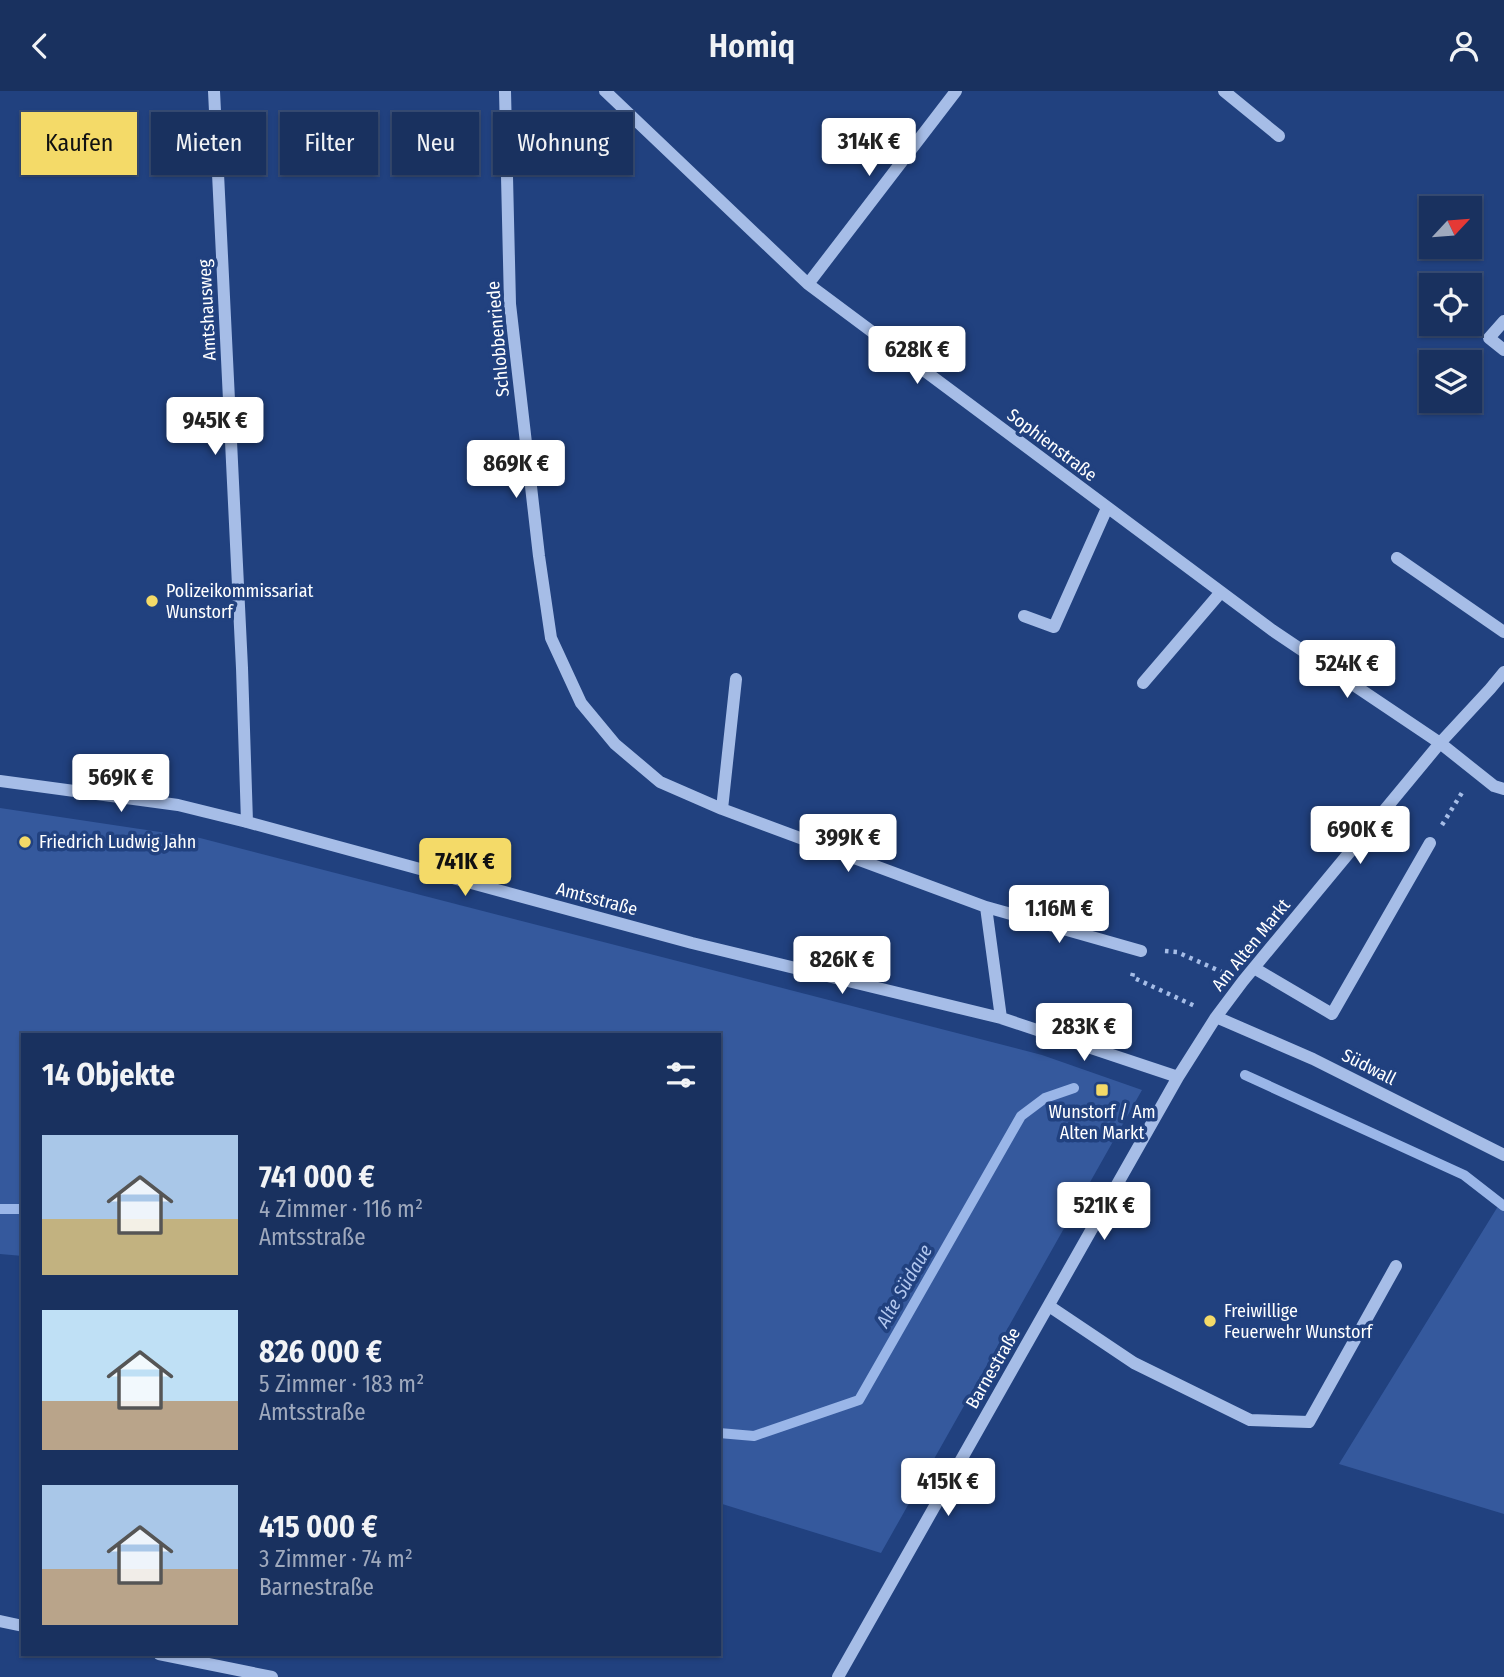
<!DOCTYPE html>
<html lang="de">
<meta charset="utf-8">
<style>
body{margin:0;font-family:"Fira Sans Condensed",sans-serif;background:#263d68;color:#f1f3f6;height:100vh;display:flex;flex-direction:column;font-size:26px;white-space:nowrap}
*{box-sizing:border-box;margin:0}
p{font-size:23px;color:#9fa9bd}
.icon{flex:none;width:38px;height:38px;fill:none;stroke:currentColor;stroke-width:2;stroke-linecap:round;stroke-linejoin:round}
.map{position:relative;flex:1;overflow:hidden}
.sheet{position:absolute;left:21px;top:942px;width:700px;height:623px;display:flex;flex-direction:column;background:#19315f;border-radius:0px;box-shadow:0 2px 5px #0004,0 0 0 2px #374c74}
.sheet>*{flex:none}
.top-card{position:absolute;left:21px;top:21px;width:700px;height:63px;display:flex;gap:14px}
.needle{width:46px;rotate:64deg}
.buttons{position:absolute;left:1419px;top:105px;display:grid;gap:14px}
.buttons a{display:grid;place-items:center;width:63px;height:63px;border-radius:0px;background:#19315f;box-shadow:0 2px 5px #0004,0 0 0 2px #374c74;font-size:35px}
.price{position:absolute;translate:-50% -60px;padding:0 16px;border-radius:7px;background:#fff;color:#222;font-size:23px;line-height:46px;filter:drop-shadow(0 2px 4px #0008)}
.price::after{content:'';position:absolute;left:50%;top:42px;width:21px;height:16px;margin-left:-10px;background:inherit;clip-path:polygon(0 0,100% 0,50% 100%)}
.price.current{background:#f4da68;color:#111}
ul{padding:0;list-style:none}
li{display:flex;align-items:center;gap:21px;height:175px;padding:0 21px}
li span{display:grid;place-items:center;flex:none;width:196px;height:140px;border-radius:0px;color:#555}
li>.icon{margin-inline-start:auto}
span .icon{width:84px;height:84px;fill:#fffc;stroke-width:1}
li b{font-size:30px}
h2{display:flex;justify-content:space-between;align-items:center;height:84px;padding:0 21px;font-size:30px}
.chip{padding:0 24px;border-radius:0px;background:#19315f;box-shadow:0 2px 5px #0004,0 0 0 2px #374c74;font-size:24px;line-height:63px}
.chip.current{background:#f4da68;color:#111}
header{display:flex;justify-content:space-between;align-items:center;height:91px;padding:0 21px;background:#19315f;font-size:32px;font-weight:600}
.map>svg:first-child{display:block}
.green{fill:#35599d}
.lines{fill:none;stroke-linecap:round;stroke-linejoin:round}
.stream{stroke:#9ab6e8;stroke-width:10}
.path{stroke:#a6bde7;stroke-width:4.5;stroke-dasharray:3.5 5;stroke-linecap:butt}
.minor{stroke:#a6bde7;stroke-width:12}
.poi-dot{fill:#f4da68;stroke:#21417f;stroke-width:2.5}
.labels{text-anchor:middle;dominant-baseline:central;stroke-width:7;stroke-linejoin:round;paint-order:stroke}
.street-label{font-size:18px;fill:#fff;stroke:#21417f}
.poi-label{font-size:18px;fill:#fff;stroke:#21417f;text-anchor:start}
.water-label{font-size:19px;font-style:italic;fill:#b2c7ef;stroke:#21417f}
</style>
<header><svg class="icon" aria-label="back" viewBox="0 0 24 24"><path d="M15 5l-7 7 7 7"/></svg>Homiq<svg class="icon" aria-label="person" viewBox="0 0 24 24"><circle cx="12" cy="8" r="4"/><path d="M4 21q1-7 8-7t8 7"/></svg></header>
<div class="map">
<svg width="1504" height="1586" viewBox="0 0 1504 1586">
<rect width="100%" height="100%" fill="#21417f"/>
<path class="green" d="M0,717L200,747L1042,964L1142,999L881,1462L719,1412V943H23V1165L0,1163Z
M1500,1112L1504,1115V1423L1339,1373Z"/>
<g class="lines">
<path class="stream" d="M1245,984L1464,1084L1504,1115
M0,1118H23
M719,1342L754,1345L859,1309L1021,1025L1045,1007L1074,997"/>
<path class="path" d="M1442,734L1463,700
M1165,860L1177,861L1222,881
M1133,882L1132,886L1197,916"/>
<path class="minor" d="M214,0L242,577L247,731
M505,0L510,213L539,465L551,547L581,612L615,653L660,691L722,718L986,816L1141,860
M605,0L808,193L1272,539L1440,652L1494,695L1504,698
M1224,0L1279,45
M808,193L956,0
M1504,230L1489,247L1504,259
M1397,467L1504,541
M1024,525L1054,536L1107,417
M1143,592L1221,501
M0,690L178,714L247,731L692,852L1001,927L1178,986
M722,718L736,588
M986,816L1001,927
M1254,877L1332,923L1430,752
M1216,926L1313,968L1504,1064
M1049,1215L1134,1272L1250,1329L1309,1331L1396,1175
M0,1530L23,1535
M159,1563L272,1586
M838,1586L1178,986L1216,926L1243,890L1440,652L1490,598L1504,581"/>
</g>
<g class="poi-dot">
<circle cx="152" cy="510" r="7"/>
<circle cx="25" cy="751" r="7"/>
<rect x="1095" y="992" width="14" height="14" rx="3.5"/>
<circle cx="1210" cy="1230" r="7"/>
</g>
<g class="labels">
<g class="street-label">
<text transform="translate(207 219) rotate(-93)">Amtshausweg</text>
<text transform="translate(498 248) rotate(-95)">Schlobbenriede</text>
<text transform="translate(1052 354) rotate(37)">Sophienstraße</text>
<text transform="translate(597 808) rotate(15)">Amtsstraße</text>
<text transform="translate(1251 854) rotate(-51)">Am Alten Markt</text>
<text transform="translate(1369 976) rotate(27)">Südwall</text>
<text transform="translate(993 1277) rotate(-60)">Barnestraße</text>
</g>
<g class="poi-label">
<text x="166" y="500">Polizeikommissariat<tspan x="166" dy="21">Wunstorf</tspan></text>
<text x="39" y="751">Friedrich Ludwig Jahn</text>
<text x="1102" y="1021" text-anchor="middle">Wunstorf / Am<tspan x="1102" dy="21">Alten Markt</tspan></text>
<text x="1224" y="1220">Freiwillige<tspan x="1224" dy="21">Feuerwehr Wunstorf</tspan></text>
</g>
<g class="water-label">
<text transform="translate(904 1195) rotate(-60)">Alte Südaue</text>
</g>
</g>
</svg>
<div class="buttons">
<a><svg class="needle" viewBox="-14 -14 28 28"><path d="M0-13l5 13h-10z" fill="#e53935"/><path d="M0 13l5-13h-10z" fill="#9fa9bd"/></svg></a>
<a><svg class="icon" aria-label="locate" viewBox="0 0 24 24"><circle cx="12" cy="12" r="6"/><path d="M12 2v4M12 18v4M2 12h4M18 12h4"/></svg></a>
<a><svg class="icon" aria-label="layers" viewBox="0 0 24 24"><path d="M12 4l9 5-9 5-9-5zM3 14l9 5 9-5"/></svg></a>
</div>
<b class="price" style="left:869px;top:87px">314K €</b>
<b class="price" style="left:917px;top:295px">628K €</b>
<b class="price" style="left:215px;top:366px">945K €</b>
<b class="price" style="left:516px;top:409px">869K €</b>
<b class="price" style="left:1347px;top:609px">524K €</b>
<b class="price" style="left:121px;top:723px">569K €</b>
<b class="price" style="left:1360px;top:775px">690K €</b>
<b class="price" style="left:848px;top:783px">399K €</b>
<b class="price current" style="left:465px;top:807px">741K €</b>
<b class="price" style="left:1059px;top:854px">1.16M €</b>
<b class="price" style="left:842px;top:905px">826K €</b>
<b class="price" style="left:1084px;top:972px">283K €</b>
<b class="price" style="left:1104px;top:1151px">521K €</b>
<b class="price" style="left:948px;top:1427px">415K €</b>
<div class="top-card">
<a class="chip current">Kaufen</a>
<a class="chip">Mieten</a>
<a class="chip">Filter</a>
<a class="chip">Neu</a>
<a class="chip">Wohnung</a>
</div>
<section class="sheet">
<h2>14 Objekte<svg class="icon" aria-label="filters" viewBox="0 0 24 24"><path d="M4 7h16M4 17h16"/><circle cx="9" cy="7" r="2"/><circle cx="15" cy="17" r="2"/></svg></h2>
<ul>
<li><span style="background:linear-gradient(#a9c7e8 60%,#c2b280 0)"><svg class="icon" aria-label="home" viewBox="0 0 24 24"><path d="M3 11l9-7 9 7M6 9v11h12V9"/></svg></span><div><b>741 000 €</b><p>4 Zimmer · 116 m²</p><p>Amtsstraße</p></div></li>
<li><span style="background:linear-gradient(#bfe0f5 65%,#b9a48a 0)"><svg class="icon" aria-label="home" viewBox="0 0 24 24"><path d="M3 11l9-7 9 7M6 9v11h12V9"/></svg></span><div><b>826 000 €</b><p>5 Zimmer · 183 m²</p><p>Amtsstraße</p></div></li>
<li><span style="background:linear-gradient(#a9c7e8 60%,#b9a48a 0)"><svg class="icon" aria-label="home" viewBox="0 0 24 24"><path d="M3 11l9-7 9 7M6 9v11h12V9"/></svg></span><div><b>415 000 €</b><p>3 Zimmer · 74 m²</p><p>Barnestraße</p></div></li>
</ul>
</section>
</div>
